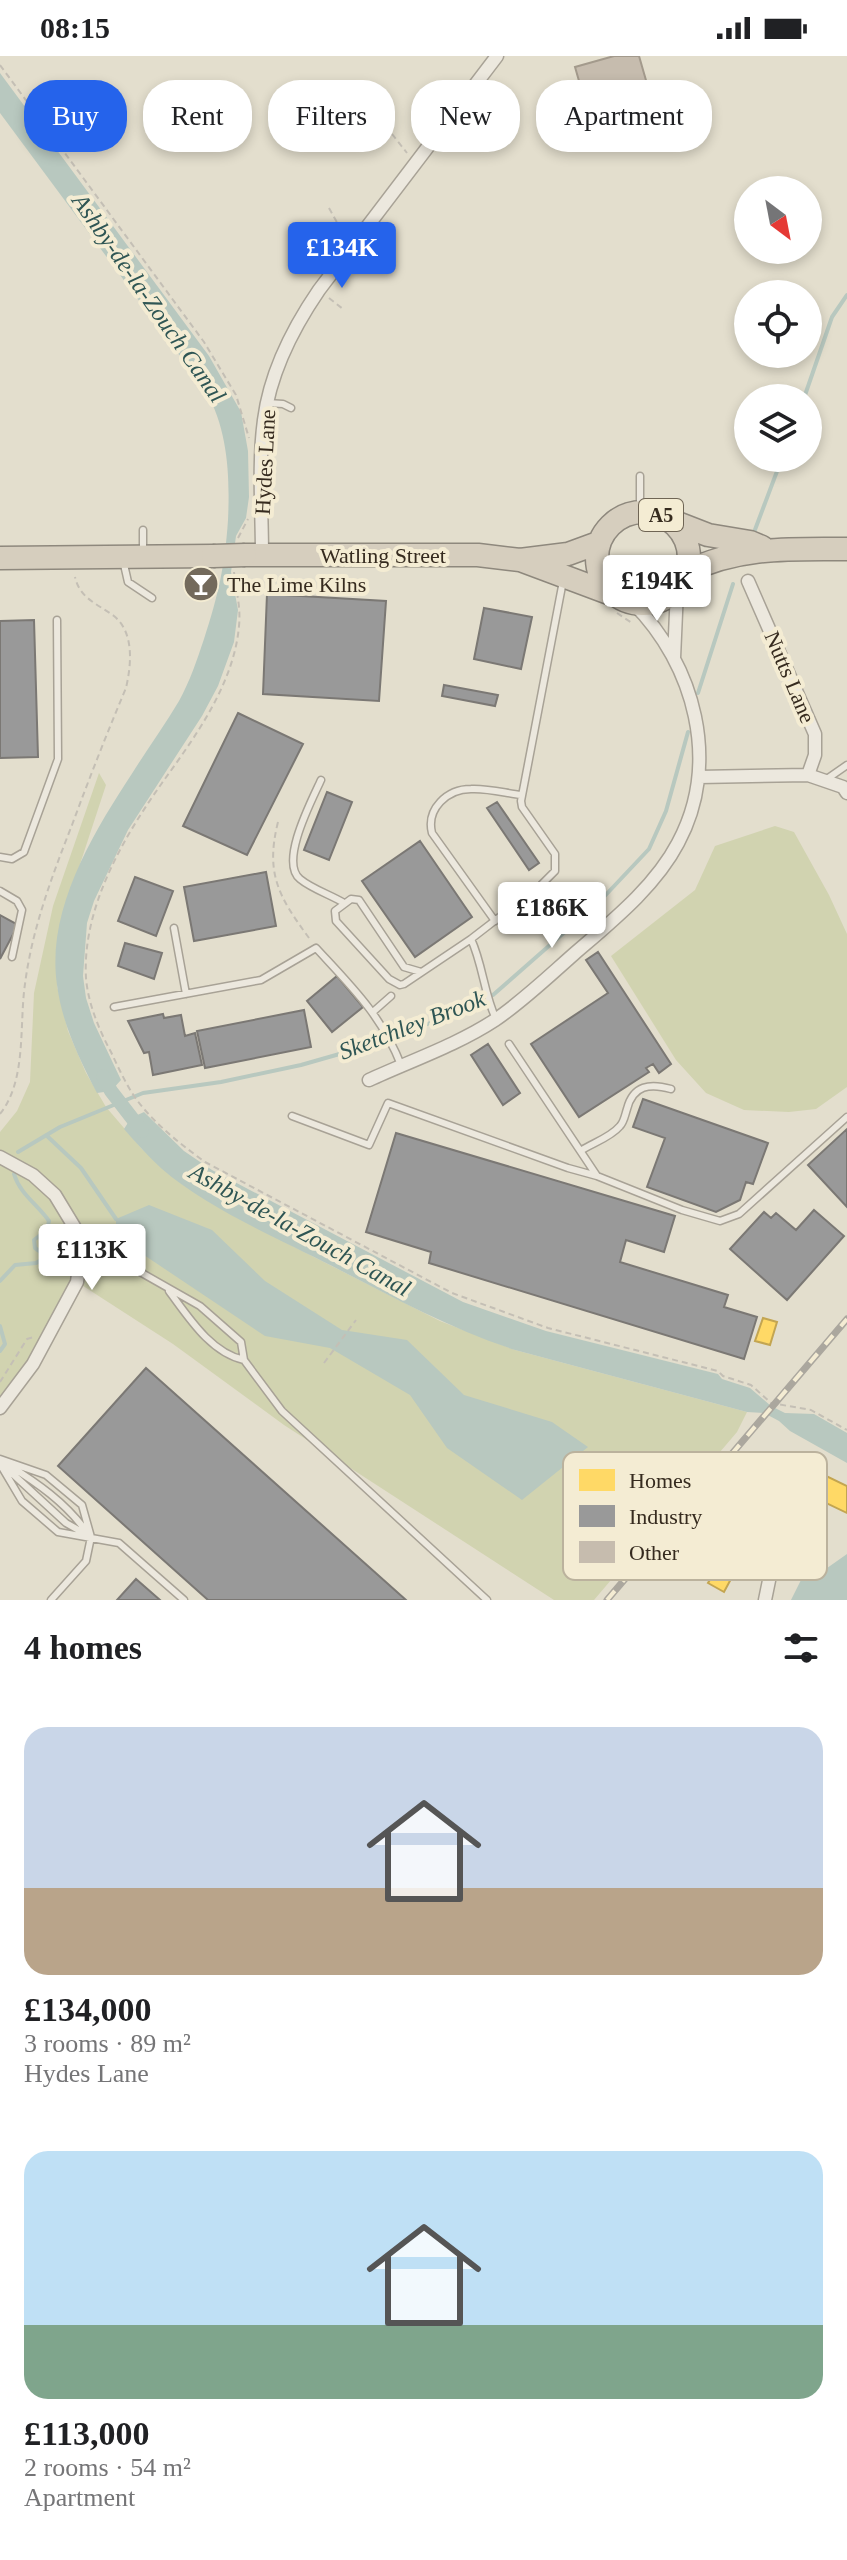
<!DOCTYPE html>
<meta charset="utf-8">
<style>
body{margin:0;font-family:"Times New Roman",serif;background:#f6f6f6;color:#202124;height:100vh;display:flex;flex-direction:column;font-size:30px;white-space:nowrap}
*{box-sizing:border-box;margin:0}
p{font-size:26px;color:#757577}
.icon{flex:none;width:44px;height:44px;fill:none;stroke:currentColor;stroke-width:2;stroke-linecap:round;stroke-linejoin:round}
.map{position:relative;height:1544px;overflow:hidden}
.sheet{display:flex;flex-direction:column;background:#fff;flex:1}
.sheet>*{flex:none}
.banner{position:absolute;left:24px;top:24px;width:800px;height:72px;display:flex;gap:16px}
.needle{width:52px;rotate:148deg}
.controls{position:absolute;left:734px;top:120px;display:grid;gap:16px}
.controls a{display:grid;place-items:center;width:88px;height:88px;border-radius:50%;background:#fff;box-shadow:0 4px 12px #0003;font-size:40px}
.price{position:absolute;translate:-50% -68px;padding:0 18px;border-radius:8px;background:#fff;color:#222;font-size:26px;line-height:52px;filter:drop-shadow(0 2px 4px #0008)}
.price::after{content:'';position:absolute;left:50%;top:48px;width:24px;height:18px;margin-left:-12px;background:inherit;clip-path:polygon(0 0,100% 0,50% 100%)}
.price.current{background:#2563eb;color:#fff}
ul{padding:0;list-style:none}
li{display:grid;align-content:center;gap:16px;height:424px;padding:0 24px}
li span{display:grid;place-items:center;height:248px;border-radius:24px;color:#555}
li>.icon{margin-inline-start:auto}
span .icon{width:144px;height:144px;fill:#fffc;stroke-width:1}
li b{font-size:34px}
h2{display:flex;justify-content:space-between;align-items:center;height:96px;padding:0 24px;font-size:34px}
.tag{padding:0 28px;border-radius:32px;background:#fff;box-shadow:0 4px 12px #0003;font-size:28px;line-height:72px}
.tag.current{background:#2563eb;color:#fff}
.status{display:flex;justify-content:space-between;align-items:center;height:56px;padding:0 40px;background:#fff;direction:ltr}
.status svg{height:22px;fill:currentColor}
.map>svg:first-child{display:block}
.green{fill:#d1d3b0}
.water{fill:#b8c8bf}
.homes{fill:#ffd966;stroke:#c3a551;stroke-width:2}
.industry{fill:#999;stroke:#7b7874;stroke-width:2}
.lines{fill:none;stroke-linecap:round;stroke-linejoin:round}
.stream{stroke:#b8c8bf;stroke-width:4}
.canal{stroke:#b8c8bf;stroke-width:14}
.building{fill:#c6bcae;stroke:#a39a8c;stroke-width:2}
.lane-casing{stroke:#a8a296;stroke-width:9}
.street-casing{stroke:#a8a296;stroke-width:15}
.highway-casing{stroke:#8e887d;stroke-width:25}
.path{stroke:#c4bfb5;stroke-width:2;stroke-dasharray:6 4;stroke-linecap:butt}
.lane{stroke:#ece8de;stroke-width:6}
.street{stroke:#ece8de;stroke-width:12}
.highway{stroke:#d6cebe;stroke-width:22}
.rail-casing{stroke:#aba79e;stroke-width:7}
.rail{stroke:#f4ecd3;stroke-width:4;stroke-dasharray:12;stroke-linecap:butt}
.highway-bridge-casing{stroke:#8e887d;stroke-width:25;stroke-linecap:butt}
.highway-bridge{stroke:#d6cebe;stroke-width:22}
.labels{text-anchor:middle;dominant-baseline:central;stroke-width:8;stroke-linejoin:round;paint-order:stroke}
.shield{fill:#f4ecd3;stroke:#6f6555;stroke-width:2}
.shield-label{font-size:20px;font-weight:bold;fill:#362b1f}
.street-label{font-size:22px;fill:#362b1f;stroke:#f4ecd3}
.poi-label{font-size:22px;fill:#362b1f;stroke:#f4ecd3;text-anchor:start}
.water-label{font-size:24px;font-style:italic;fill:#2f5654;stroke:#f4ecd3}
.key{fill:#f4ecd3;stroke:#bbb29d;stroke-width:2}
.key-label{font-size:22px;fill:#362b1f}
</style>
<div class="status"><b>08:15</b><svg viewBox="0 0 49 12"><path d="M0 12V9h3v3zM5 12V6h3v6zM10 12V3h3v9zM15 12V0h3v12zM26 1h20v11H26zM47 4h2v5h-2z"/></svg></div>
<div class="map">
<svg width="847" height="1544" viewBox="0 0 847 1544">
<rect width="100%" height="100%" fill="#e3decd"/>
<path class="green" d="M99,717L106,729L62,863L57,930L68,975L86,1017L106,1051L142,1093L182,1128L257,1172L440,1265L515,1294L747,1356L737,1376L594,1544H554L284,1369L173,1288L77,1226L0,1352V1076L17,1055L30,1026L34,937L53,850Z
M775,770L794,776L829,839L847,878V1031L816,1053L789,1056L744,1054L706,1037L676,1004L611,900L695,834L715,790Z"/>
<path class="water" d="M0,17L209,300L241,356L248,395L249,441L246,462L236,480L231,516L238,554L234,586L218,630L202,660L128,774L94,845L87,867L83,920L86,942L94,967L121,1024L111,1035L97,1037C79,1003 62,967 57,929C46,854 93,777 133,716C148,692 165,669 179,645C190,625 197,604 204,583C218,540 225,510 228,464C230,419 228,375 206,335L0,57Z
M144,1056L184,1095L212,1114L463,1246L546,1275L718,1318L722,1323L750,1332L771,1350L785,1357L814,1358L847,1377V1407L790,1375L779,1365L764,1357L747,1356L515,1294C451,1273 392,1241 332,1210C279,1183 207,1152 162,1113C149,1101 136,1087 124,1073L131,1062Z
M149,1149L212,1174L265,1225L342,1274L407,1284L464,1339L552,1366L588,1391L522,1444L447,1392L410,1339L330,1292L265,1280L129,1189L116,1177V1163Z
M847,1498V1544H791L801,1524L820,1517Z"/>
<path class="homes" d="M763,1262L777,1266L770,1289L755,1285Z
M785,1400L847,1430V1457L774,1422Z
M717,1512L732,1521L724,1536L708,1527Z"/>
<path class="industry" d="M267,538L386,545L379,645L263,638Z
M484,552L532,561L521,613L474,603Z
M34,564L38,701L0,702V565Z
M444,629L498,639L495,650L442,640Z
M238,657L303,688L247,799L183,770Z
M327,736L352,746L329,804L304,794Z
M497,746L539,807L529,814L487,752Z
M420,785L472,861L415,901L362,825Z
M266,816L276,870L194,885L184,831Z
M135,821L173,835L156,880L118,865Z
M0,859L18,869L0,903Z
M125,887L162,897L154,923L118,910Z
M598,896L671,1008L659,1017L653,1008L646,1012L649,1016L579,1061L531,988L608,937L586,904Z
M337,920L363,951L332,976L307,945Z
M304,954L311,991L205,1012L197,975Z
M163,958L164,962L181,959L185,980L195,977L202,1009L153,1019L149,996L144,997L128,965Z
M488,988L520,1037L503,1049L471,999Z
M643,1043L768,1087L753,1128L746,1126L740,1144L716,1156L647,1131L665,1082L633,1071Z
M847,1073V1151L808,1109Z
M396,1077L675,1160L664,1196L626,1184L620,1206L728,1239L724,1251L757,1261L744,1303L429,1207L431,1196L366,1176Z
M814,1154L844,1180L787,1244L730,1193L764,1156L771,1162L776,1157L796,1174Z
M146,1312L406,1544H208L58,1410Z
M136,1523L160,1544H117Z"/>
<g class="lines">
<path class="stream" d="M804,342L832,261L847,239
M753,479L782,402
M698,637L733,528
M46,1079L81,1112L116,1163
M18,1096L60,1071L143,1037L221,1026L301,1009L371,989L430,967L493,939L600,845L649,793L666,755L688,676
M0,1225L15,1209L36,1207L43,1203L42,1197L35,1192L34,1184L47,1174L49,1165C37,1148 20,1138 14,1118
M0,1270L5,1288L0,1295"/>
<path class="canal" d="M103,1020L111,1035L142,1075"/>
</g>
<path class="building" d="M614,0H639L656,59L594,77L575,11Z"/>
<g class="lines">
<defs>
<path id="lane" d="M267,347L283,348L291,352
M640,455V420
M143,474V495
M123,504L128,526L152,542
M321,724C312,744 279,806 300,823C312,833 331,839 344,847
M824,725L847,709
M0,801L12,803L24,796L58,703L57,564
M0,835L17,845L22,854L12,901
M495,865L432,777C426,753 447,733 471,733C487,732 505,737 521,739
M174,872L186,938
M471,883C483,909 484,938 496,963
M421,916L404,911L359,844L351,843L335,855L336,865L389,923L400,929L404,928L471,883L541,829L555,815V798L522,751L521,745L563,525
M114,951L261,924L316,892C351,930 382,960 401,1009
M374,955L391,940
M509,988L597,1120L682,1154L713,1163L720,1165L739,1158L847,1061
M292,1060L369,1089L388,1047L568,1112L597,1120
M582,1094C593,1087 611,1081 620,1070C624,1066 625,1059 627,1053C633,1029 650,1027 671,1033
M80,1205H104L133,1212L200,1250L241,1286L244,1304L282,1355L487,1544
M169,1235C189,1262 211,1297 244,1304
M0,1403L46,1419L82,1449L91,1481L86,1505L51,1544
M0,1408L22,1445L58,1476L119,1487L184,1544
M7,1408C37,1427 65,1446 86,1475
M4,1410L66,1467L87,1479"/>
<path id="street" d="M262,499C262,455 258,408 264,364C270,317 293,272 319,234L497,0
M748,525L815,678V699L808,719
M674,602L677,534
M699,721L808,719L843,731L847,737
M369,1024C410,1005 457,989 495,964C523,945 549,920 574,898C611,866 655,831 678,787C721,707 695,609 633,547
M0,1101L33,1119L55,1139L78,1177L81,1195L77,1226L33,1308L0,1352
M783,1479V1493L796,1496
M765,1544L772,1510L783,1493"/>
<path id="highway" d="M597 502a46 46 0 1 1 92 0a46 46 0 1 1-92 0Z
M672,465L708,479L750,486L762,491
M245,499H478L520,504L568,498L598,487
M0,502L213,500
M523,505L614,539
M687,516C738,490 792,493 847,493"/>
</defs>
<use href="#lane" class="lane-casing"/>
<use href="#street" class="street-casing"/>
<use href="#highway" class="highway-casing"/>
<path class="path" d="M0,9L204,286L236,339L249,382
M392,78L407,97
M329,152L344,179
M329,242L343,253
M238,482L248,463
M234,516C236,535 241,551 239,570C234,628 195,681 162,727C123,782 82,852 86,922C88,947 99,974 111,996C118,1011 125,1026 134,1040C152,1066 179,1087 205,1106L452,1237L548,1272L718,1315L723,1320L751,1329L771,1347L811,1354L847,1374
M690,544L696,532
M617,557L632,567
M278,766C265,818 279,841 309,882
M0,1058C27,1024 19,969 25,928C32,873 52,820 72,769C89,723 107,677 126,632C131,610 135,577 114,560C98,548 80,543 75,521
M324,1307L356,1264
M0,1326L27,1283L34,1281
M806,1491L816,1486"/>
<use href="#lane" class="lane"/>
<use href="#street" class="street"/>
<use href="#highway" class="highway"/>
<defs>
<path id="rail" d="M607,1544L847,1263"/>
</defs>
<use href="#rail" class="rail-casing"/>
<use href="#rail" class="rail"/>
<defs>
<path id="highway-bridge" d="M213,500L245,499"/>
</defs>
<use href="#highway-bridge" class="highway-bridge-casing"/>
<use href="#highway-bridge" class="highway-bridge"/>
</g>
<defs>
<symbol id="bar-disc" viewBox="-11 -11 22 22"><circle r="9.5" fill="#736a5c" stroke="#f4ecd3"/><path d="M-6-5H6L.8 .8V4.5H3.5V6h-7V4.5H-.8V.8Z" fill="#fff"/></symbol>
</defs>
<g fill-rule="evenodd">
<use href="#bar-disc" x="181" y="508" width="40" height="40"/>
</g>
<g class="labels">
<rect class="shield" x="639" y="443" width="44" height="32" rx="6"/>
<g class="shield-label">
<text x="661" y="459">A5</text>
</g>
<g class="street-label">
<text transform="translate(265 406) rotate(-87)">Hydes Lane</text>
<text x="383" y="499">Watling Street</text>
<text transform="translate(790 621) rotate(67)">Nutts Lane</text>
</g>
<g class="poi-label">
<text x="227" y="528">The Lime Kilns</text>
</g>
<g class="water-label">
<text transform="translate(149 242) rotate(55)">Ashby-de-la-Zouch Canal</text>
<text transform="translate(412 969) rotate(-21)">Sketchley Brook</text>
<text transform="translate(300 1174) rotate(29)">Ashby-de-la-Zouch Canal</text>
</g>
</g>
<rect x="563" y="1396" width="264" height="128" rx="12" class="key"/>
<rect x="579" y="1413" width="36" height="22" fill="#ffd966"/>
<rect x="579" y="1449" width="36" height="22" fill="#999"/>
<rect x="579" y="1485" width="36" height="22" fill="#c6bcae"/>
<g class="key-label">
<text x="629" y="1432">Homes</text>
<text x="629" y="1468">Industry</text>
<text x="629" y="1504">Other</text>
</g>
</svg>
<div class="controls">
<a><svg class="needle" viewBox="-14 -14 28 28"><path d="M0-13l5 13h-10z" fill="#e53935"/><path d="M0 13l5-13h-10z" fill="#757577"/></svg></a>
<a><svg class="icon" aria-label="locate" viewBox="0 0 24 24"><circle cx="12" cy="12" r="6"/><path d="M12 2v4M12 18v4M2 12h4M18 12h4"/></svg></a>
<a><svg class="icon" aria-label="layers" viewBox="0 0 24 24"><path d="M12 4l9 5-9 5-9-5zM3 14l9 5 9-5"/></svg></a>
</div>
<b class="price current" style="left:342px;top:234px">£134K</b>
<b class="price" style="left:657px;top:567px">£194K</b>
<b class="price" style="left:552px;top:894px">£186K</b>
<b class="price" style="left:92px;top:1236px">£113K</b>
<div class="banner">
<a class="tag current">Buy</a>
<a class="tag">Rent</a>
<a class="tag">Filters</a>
<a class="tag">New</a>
<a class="tag">Apartment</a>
</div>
</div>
<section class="sheet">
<h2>4 homes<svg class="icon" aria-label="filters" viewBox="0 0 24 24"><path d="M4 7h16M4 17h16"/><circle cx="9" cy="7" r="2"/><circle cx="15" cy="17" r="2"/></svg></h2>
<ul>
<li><span style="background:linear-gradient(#c9d6e8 65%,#b9a48a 0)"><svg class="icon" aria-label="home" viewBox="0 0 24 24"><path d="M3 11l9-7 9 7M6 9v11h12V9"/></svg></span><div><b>£134,000</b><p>3 rooms · 89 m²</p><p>Hydes Lane</p></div></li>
<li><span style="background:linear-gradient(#bfe0f5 70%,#7fa58c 0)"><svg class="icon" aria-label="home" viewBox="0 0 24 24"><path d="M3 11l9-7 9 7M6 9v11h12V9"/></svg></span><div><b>£113,000</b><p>2 rooms · 54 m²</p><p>Apartment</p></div></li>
</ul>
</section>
